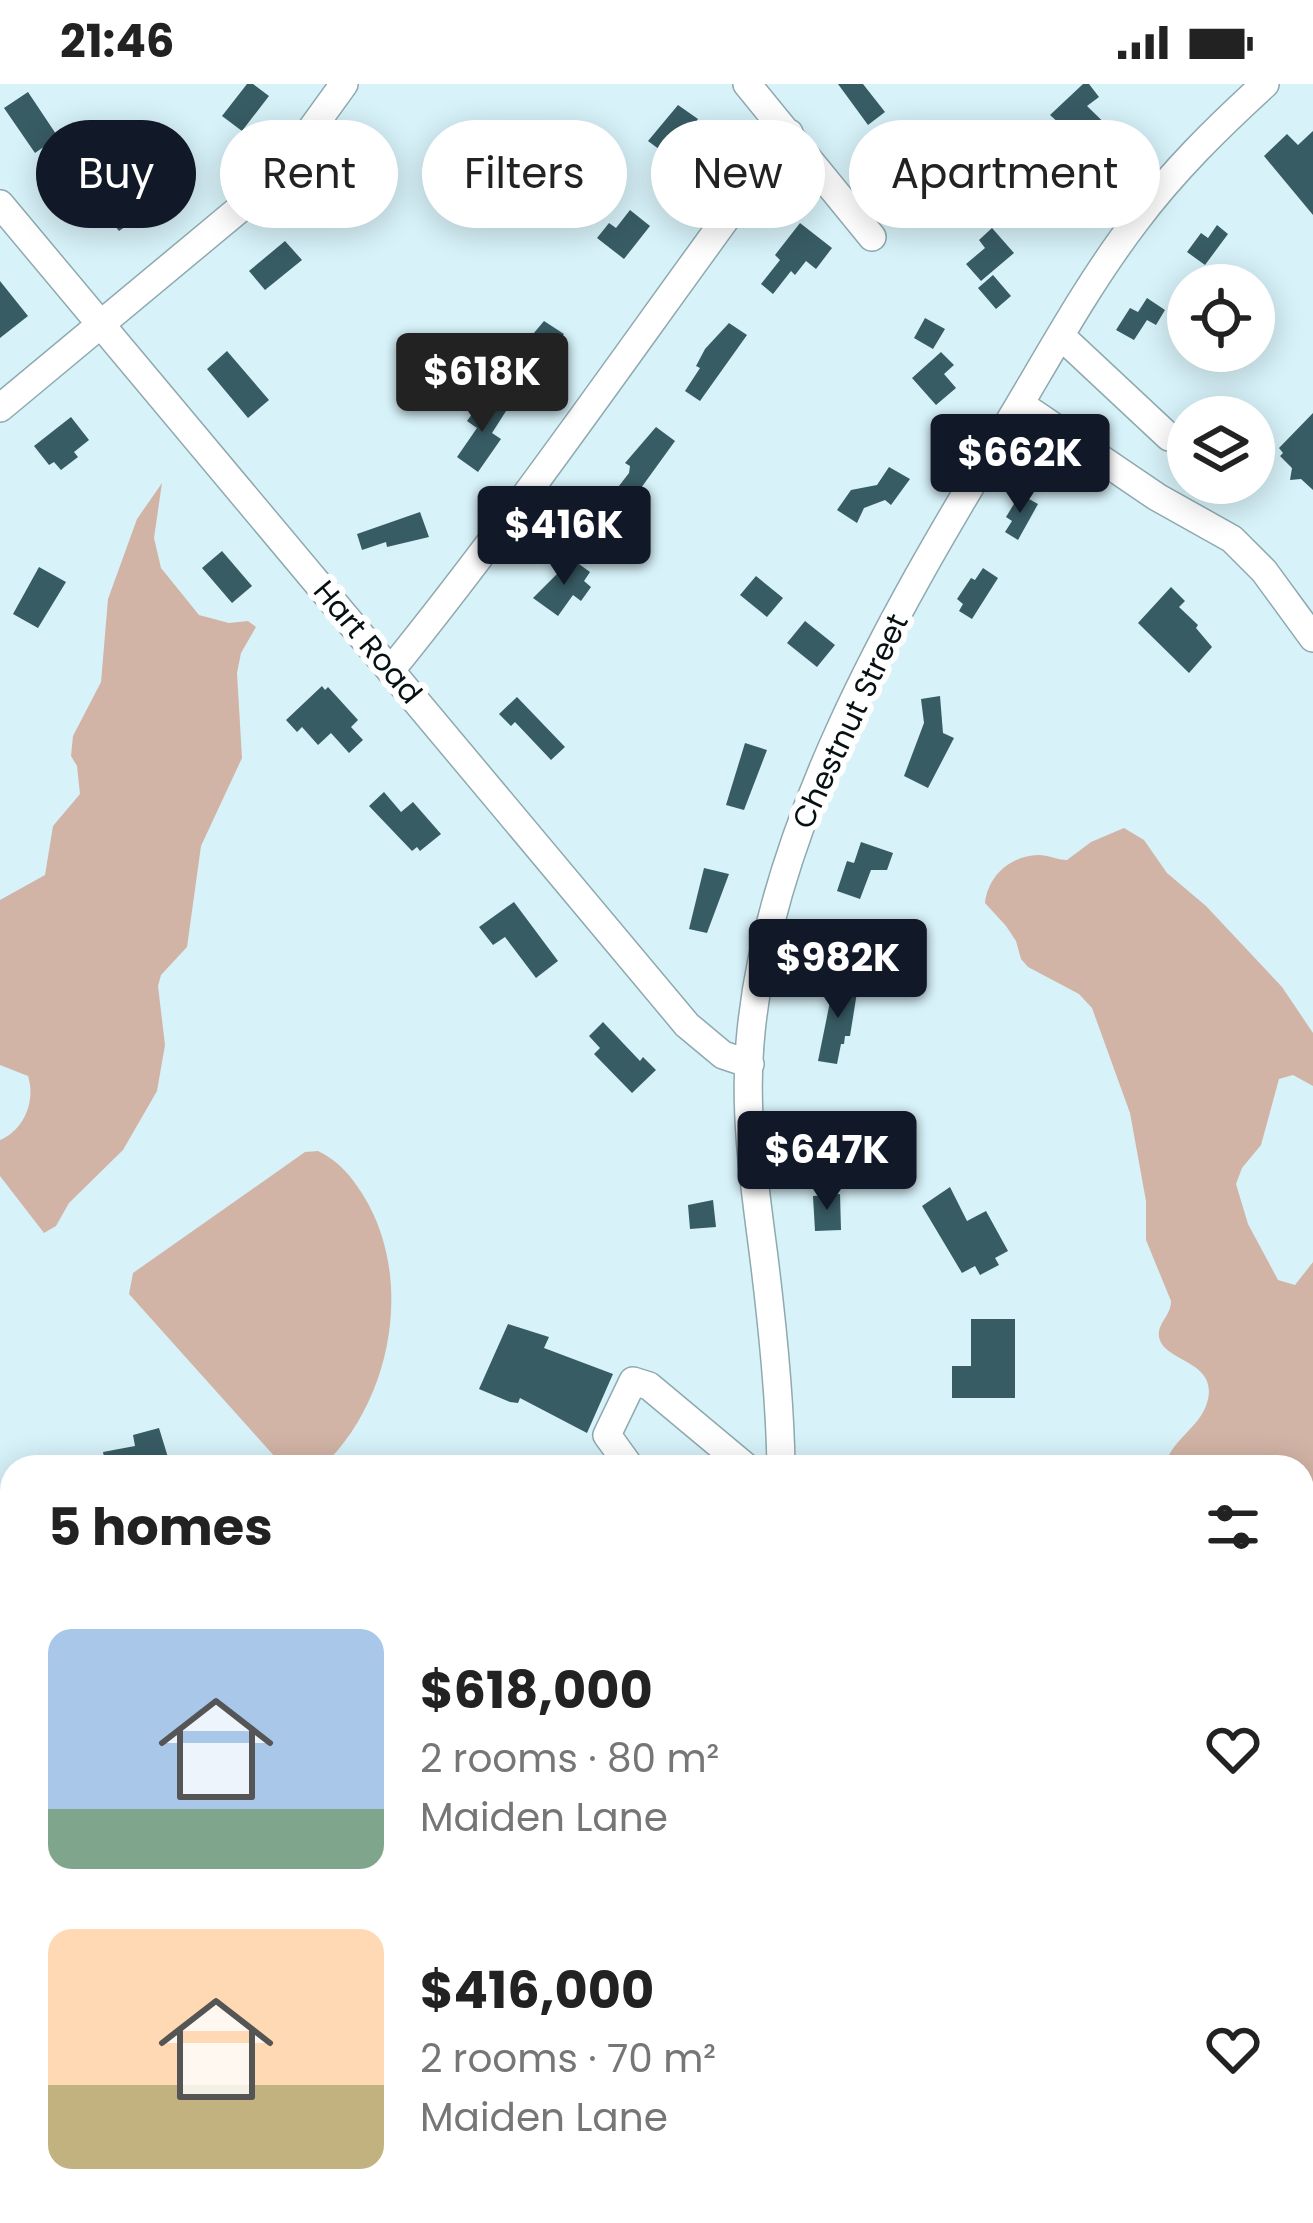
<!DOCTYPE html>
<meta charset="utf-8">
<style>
body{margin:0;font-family:Poppins,sans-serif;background:#f2f2f2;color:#222;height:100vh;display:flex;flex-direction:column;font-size:45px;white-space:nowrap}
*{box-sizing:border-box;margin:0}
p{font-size:39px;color:#767676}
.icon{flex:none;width:66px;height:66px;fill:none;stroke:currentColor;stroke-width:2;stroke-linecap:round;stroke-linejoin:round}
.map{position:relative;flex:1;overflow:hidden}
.side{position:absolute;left:0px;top:1371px;width:1314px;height:768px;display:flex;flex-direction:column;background:#fff;border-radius:36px 36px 0 0;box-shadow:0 6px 30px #0003}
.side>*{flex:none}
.hud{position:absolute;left:36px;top:36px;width:1242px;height:108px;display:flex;gap:24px}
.buttons{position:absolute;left:1167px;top:180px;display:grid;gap:24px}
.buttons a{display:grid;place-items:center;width:108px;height:108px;border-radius:50%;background:#fff;box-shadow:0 6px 30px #0003;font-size:60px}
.price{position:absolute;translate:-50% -102px;padding:0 27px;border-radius:12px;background:#111827;color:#fff;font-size:39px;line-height:78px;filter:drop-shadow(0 3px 6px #0008)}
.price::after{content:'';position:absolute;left:50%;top:72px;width:36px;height:27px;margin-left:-18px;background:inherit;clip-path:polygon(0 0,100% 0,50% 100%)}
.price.selected{background:#222;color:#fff}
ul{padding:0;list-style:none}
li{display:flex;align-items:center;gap:36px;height:300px;padding:0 48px}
li span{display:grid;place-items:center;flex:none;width:336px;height:240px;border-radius:24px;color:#555}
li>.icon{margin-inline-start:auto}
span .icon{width:144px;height:144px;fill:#fffc;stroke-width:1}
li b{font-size:51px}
h2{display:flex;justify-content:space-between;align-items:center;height:144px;padding:0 48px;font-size:51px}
.chip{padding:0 42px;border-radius:54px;background:#fff;box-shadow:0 6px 30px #0003;font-size:42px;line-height:108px}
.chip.selected{background:#111827;color:#fff}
.status{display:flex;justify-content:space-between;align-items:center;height:84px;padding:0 60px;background:#fff;direction:ltr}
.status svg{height:33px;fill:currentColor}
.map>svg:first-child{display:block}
.green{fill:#d2b4a6}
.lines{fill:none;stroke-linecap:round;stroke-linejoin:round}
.stream{stroke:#83a9b2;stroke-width:6}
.building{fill:#385c64}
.minor-casing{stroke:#8fa9af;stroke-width:30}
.minor{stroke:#fff;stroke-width:27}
.labels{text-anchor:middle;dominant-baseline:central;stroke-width:12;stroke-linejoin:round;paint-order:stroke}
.street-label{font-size:30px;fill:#071113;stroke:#fff}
</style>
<div class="status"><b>21:46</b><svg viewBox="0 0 49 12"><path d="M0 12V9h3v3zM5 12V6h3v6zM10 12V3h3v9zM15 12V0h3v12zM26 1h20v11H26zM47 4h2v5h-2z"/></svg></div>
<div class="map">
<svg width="1313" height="2139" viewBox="0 0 1313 2139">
<rect width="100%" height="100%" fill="#d7f2f9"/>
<path class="green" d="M162,399L154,454L161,484L199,531L229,539L248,537L256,543L241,569L237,589L242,674L201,762L187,863L161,891L158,902L165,961L157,1007L123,1066L69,1119L56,1142L44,1149L0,1092V1056C24,1046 36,1017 28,992L0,981V816L45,791L53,742L80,710L77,682L71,672L73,652L101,598L108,515L137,435Z
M1124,744L1144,756L1167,789L1206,822L1282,903L1313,949V1002L1293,991L1279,995L1261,1061L1242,1084L1236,1100L1248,1140L1278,1196L1295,1201L1313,1178V1819L1302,1825V1383H1165C1170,1356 1199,1345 1207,1319C1220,1276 1164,1279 1159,1253C1157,1239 1171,1232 1171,1217L1146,1156V1117L1130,1029L1092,924L1079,910L1028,883L1021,875L1016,857L1006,842L985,819C988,792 1010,772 1038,771C1049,771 1057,776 1067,776L1091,758Z
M318,1067C339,1077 351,1092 363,1111C415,1194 392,1317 322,1383H284L129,1210L133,1189L305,1068Z
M1302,1907L1313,1920V2139H933L939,2127H1302Z"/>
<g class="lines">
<path class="stream" d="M1302,1713L1313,1700
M1033,2139L1039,2127"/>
</g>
<path class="building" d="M247,0H253L269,12L242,47L222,32Z
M838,0H863L885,28L868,41Z
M1083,0H1089L1099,13L1087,22L1127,61L1106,82L1050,31Z
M28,8L58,53L35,69L4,24Z
M678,21L698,35L671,74L648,57Z
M1313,47V131L1264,72L1287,50L1298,61Z
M376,55L391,66L350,118L331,104L350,78L356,82Z
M160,88L176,107L119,147L107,132Z
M1042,91L1059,110L1054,115L1062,125L1040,144L1014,116Z
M630,126L650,142L624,175L597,154L609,139L616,144Z
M800,139L832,164L816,185L806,177L795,191L791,187L773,210L761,200L780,176L775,171Z
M1217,141L1228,150L1205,181L1187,168L1201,149L1208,154Z
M992,144L1014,169L981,197L966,180L985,164L979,156Z
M285,157L302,176L265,206L249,187Z
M993,191L1011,212L996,225L978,204Z
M0,197L28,232L0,254Z
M1147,214L1165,226L1156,241L1147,236L1134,256L1116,246L1130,224L1138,228Z
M925,234L945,245L933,265L914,254Z
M544,237L564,250L548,273L541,268L524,294L506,282Z
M729,239L747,251L700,317L685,307L700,284L696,282L705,265Z
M227,267L269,316L248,334L207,285Z
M941,268L954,281L944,290L956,304L936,321L912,294Z
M483,315L506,327L492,349L501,355L478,388L457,373L477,344L467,337Z
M1313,329V406L1301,395L1290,396L1292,384L1280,372L1283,369L1279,364Z
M71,333L89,356L74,368L78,373L61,386L54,378L49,381L34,362Z
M656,343L675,357L628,422L612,411L629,389L630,382L625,379Z
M889,383L910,395L891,421L885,416L864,424L857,439L837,426L851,406L877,401Z
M1020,410L1038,420L1018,456L1005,448L1012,437L1006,433Z
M420,428L429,453L387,463L386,458L362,466L357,450Z
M222,467L252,502L232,519L202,484Z
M572,475L590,488L584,497L591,503L581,517L573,511L558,532L533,514Z
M39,483L66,498L38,544L13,530Z
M983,484L998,494L972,535L959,527L963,520L957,515L971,494L975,496Z
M756,492L783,514L767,533L740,511Z
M1171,503L1185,517L1179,523L1198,541L1196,544L1212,563L1189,589L1138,539Z
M805,537L835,561L817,583L787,559Z
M322,602L325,606L328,603L358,636L351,643L363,656L349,669L331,649L318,661L302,643L297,648L286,636Z
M940,612L943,649L954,654L928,704L904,692L924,639L921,615Z
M517,613L565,663L551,676L515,638L511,642L499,630Z
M745,659L767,666L744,726L726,721Z
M384,708L401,728L413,718L441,750L420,767L417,763L412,767L369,722Z
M861,758L893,769L887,786H871L860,815L837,807L847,777L854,779Z
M704,784L729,790L707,849L689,845Z
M514,818L558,877L536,894L505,853L493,861L479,843Z
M834,898L858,902L850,952H845L844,960H841L837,980L818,977Z
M603,938L640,977L643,973L656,986L632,1009L594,970L600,964L589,952Z
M950,1103L967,1137L986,1127L1008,1167L995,1174L999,1181L980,1191L975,1182L962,1189L922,1122Z
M840,1110L841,1146L815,1147L813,1112Z
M713,1116L716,1143L690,1145L688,1121Z
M971,1235H1015V1314H952V1282H971Z
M508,1240L549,1253L544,1264L613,1290L587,1349L520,1314L518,1319L510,1318L479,1305Z
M159,1344L171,1383H106L103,1368L135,1362L133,1351Z"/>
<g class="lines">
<defs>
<path id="minor" d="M747,0L872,153
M0,120L687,941L723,971L750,980
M1061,252L1169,353
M1020,320L1157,413L1232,455L1264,487L1313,554
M0,324L255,112L292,72L344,0
M391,586C531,413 656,227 789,49
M630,1383L607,1351L633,1297L649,1302L746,1383
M781,1383C780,1312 772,1237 763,1166C754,1098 744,1028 750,959C767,748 892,531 1000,353C1044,281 1084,205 1135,138C1173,87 1218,43 1265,0
M0,1505L12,1500
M844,2127L845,2139
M254,2139L267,2127"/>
</defs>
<use href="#minor" class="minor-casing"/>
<use href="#minor" class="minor"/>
</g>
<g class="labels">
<g class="street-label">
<text transform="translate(368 558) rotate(50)">Hart Road</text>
<text transform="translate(850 637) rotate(-65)">Chestnut Street</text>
</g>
</g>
</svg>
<div class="buttons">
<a><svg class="icon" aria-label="locate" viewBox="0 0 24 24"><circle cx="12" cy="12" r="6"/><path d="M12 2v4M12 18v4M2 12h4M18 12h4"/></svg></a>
<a><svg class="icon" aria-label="layers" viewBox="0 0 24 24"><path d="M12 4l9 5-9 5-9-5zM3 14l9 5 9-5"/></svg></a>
</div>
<b class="price selected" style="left:482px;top:351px">$618K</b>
<b class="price" style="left:1020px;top:432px">$662K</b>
<b class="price" style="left:564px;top:504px">$416K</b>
<b class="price" style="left:838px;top:937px">$982K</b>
<b class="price" style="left:827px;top:1129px">$647K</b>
<div class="hud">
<a class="chip selected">Buy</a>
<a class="chip">Rent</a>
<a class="chip">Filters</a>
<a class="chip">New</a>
<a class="chip">Apartment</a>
</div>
<section class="side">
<h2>5 homes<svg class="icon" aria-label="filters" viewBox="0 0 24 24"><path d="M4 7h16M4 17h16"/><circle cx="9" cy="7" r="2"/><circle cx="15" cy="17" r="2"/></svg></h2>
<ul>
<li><span style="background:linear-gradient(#a9c7e8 75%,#7fa58c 0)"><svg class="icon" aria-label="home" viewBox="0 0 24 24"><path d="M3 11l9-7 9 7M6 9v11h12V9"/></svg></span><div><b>$618,000</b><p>2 rooms · 80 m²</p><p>Maiden Lane</p></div><svg class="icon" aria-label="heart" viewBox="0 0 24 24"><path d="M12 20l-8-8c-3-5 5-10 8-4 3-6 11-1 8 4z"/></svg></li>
<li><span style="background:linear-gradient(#ffd9b3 65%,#c2b280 0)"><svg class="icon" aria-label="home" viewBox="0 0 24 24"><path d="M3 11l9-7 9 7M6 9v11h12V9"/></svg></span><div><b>$416,000</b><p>2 rooms · 70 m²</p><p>Maiden Lane</p></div><svg class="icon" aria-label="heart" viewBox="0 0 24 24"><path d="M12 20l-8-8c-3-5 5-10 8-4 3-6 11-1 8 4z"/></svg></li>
</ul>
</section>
</div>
